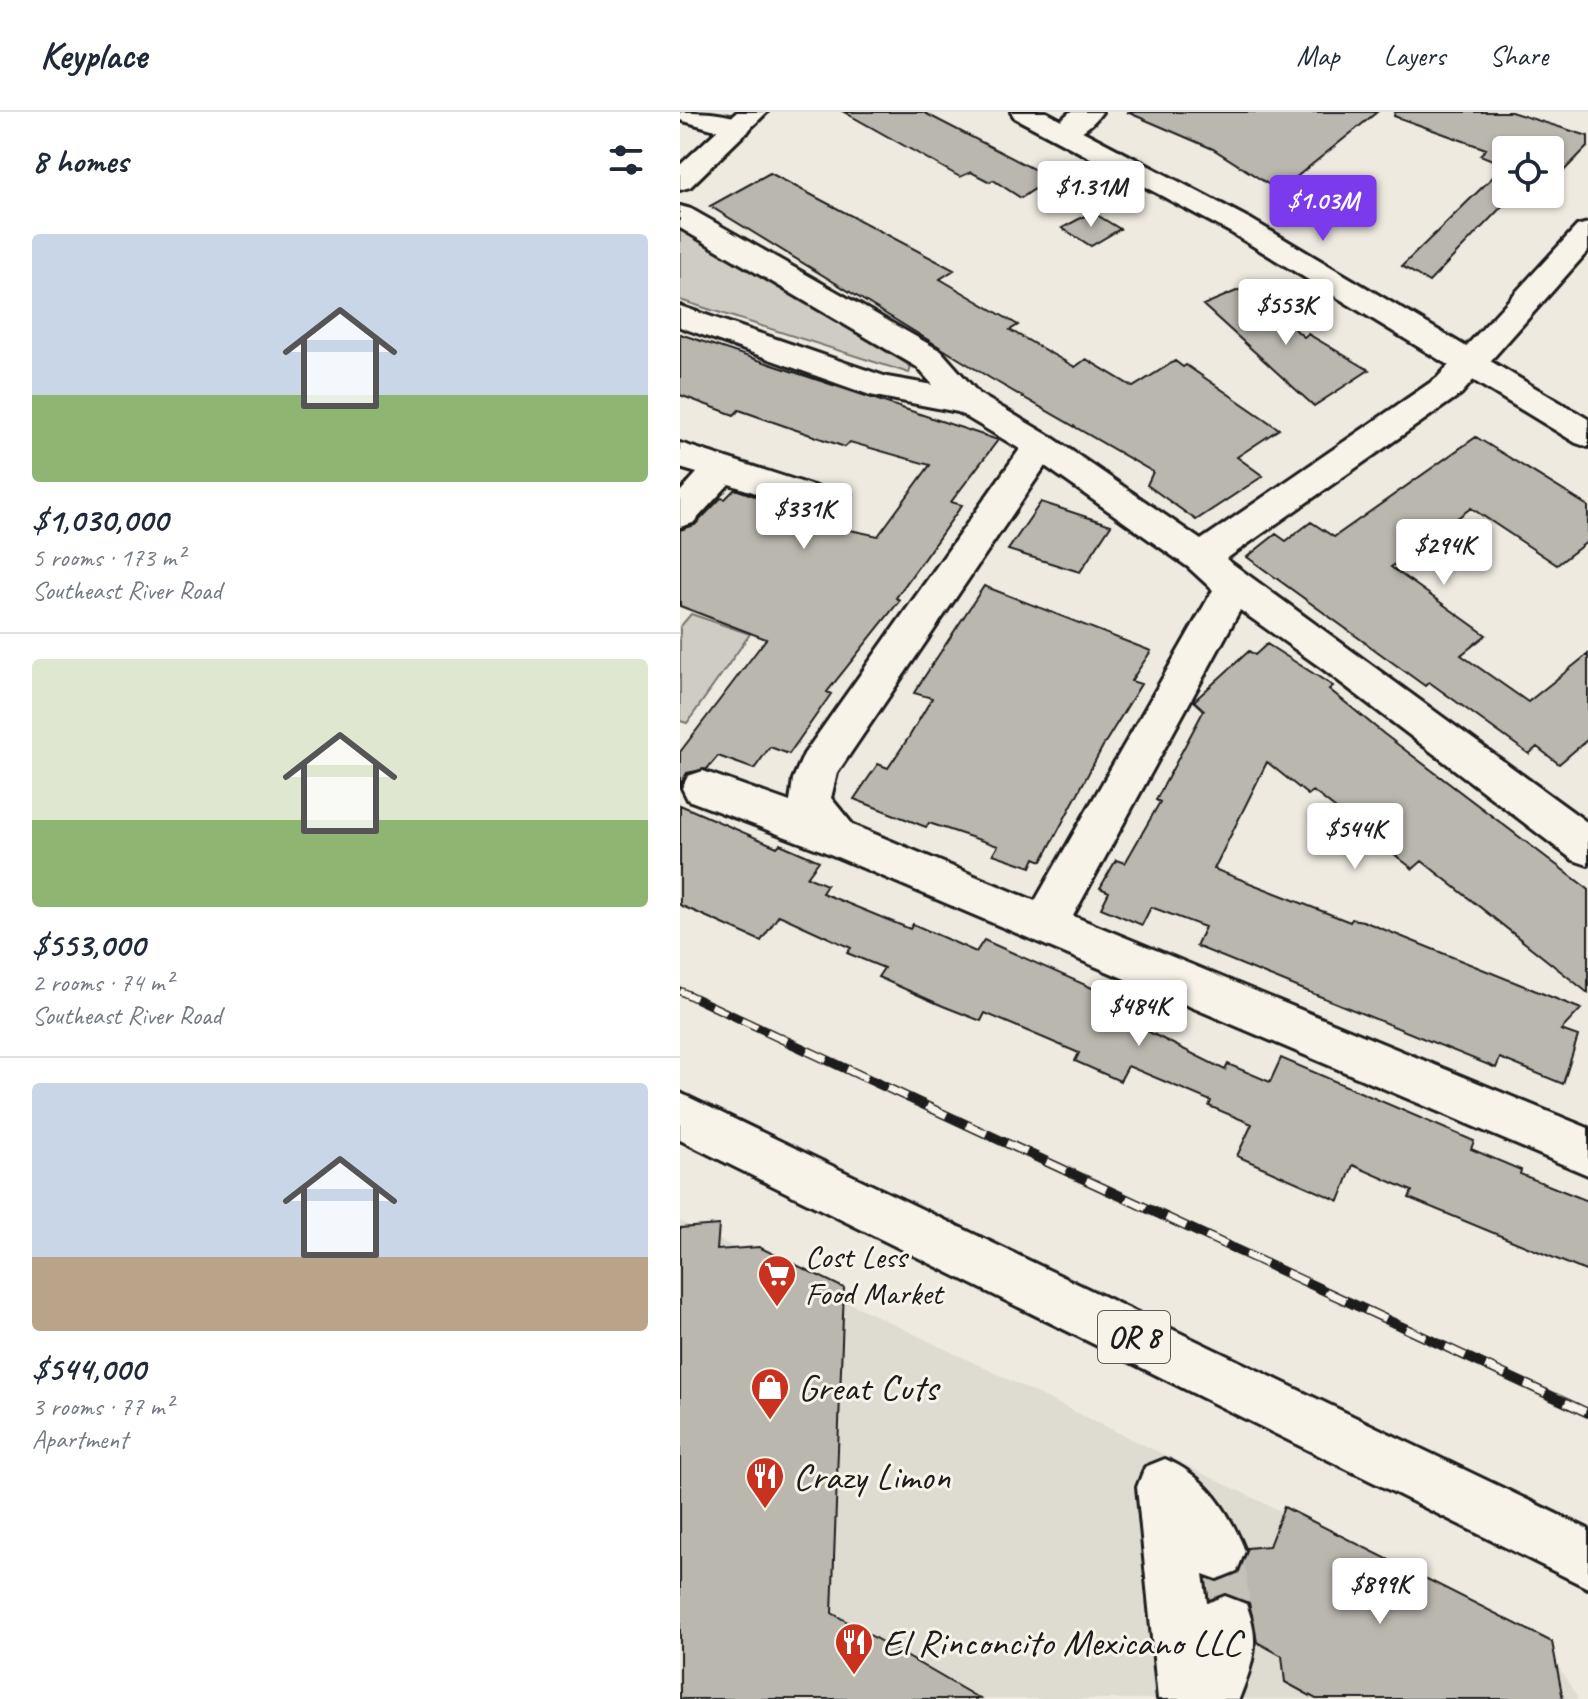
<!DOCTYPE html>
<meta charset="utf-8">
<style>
body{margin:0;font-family:Caveat,sans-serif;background:#f2f2f3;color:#1f2937;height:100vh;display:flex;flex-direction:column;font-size:30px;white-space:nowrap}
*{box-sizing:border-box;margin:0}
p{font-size:26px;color:#747a83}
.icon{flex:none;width:44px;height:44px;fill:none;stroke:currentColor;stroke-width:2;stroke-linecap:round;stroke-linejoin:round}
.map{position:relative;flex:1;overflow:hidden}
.sheet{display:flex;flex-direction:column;background:#fff;width:680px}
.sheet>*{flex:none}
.controls{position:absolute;left:812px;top:24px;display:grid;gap:16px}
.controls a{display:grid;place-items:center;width:72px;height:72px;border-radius:8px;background:#fff;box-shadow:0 2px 6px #0004;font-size:40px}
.price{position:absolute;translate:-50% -68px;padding:0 18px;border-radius:8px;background:#fff;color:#222;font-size:26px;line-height:52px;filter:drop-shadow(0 2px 4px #0008)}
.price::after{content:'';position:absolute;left:50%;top:48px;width:24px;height:18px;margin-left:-12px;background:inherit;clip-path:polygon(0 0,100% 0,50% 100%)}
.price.on{background:#7c3aed;color:#fff}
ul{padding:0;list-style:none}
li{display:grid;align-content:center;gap:16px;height:424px;padding:0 32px}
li+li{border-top:2px solid #e0e1e3}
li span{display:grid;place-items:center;height:248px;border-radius:8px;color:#555}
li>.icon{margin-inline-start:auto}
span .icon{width:144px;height:144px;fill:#fffc;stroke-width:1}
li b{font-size:34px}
h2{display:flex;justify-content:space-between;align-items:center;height:96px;padding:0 32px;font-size:34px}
header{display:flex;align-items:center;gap:48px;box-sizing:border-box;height:112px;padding:0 40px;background:#fff;border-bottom:2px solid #e0e1e3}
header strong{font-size:38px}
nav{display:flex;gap:44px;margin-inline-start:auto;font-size:28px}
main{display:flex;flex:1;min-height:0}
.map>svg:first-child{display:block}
.built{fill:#dedbd1}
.green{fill:#cfccc3;stroke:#767470;stroke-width:2}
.building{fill:#bab7af;stroke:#1c1c1c;stroke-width:2}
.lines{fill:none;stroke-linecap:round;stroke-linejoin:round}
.minor-tunnel{stroke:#c4c1b9;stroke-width:53;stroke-dasharray:53 26;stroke-linecap:butt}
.minor-casing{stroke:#1c1c1c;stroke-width:6}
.major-casing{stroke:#1c1c1c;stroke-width:6}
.minor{fill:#f7f3e8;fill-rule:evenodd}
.major{fill:#f7f3e8;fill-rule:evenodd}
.rail-far1-casing{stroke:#1c1c1c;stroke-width:9}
.rail-casing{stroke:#1c1c1c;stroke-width:10}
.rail-far1{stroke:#f7f3e8;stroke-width:6;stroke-dasharray:17;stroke-linecap:butt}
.rail{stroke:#f7f3e8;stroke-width:7;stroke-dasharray:22;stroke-linecap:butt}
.labels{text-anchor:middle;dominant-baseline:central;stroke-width:6;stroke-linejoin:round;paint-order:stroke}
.shield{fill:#f7f3e8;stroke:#5e5c59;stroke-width:2}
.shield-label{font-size:30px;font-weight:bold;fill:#1c1c1c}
.poi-label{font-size:32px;fill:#1c1c1c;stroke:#f7f3e8;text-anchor:start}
.near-poi-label{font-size:38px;fill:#1c1c1c;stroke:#f7f3e8;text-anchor:start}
</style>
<header>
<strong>Keyplace</strong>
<nav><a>Map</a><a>Layers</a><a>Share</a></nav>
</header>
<main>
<section class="sheet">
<h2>8 homes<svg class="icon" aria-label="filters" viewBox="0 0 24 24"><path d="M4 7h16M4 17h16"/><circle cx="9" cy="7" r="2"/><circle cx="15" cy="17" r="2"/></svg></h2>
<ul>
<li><span style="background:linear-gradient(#c9d6e8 65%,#8fb573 0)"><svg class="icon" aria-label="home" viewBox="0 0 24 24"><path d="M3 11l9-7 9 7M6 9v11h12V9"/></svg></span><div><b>$1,030,000</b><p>5 rooms · 173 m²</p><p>Southeast River Road</p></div></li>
<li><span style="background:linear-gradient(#dfe7d0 65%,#8fb573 0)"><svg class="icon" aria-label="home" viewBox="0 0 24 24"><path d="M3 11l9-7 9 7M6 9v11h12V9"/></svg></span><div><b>$553,000</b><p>2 rooms · 74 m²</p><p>Southeast River Road</p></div></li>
<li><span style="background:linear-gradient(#c9d6e8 70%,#b9a48a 0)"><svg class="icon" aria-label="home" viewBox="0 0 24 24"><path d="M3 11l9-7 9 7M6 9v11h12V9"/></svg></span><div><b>$544,000</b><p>3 rooms · 77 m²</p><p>Apartment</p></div></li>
</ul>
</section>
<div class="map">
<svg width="908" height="1587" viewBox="0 0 908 1587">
<rect width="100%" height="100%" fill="#eeeae0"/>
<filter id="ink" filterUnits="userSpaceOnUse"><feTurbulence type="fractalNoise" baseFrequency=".0125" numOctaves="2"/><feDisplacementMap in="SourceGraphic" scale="16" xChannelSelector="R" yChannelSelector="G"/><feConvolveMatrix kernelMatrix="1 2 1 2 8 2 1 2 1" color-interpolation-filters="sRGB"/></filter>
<g filter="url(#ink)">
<path class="built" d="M0,1109L874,1531L871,1542L898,1587H0Z"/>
<path class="green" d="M0,114L227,252L231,256L229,261L0,188Z
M11,502L70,522L7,611L0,609V515Z"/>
<path class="building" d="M164,0H243L371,66L341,86L313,68L310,70L291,60L280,65Z
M447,0H697L599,79L533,37Z
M715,0H831L908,24V34L872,71L870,38H826V82H834L749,170L722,154L825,53L800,43L806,37L714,4Z
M90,61L274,158L260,167L338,213L330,218L395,255L406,247L453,275L495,249L503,255L506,253L599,317L557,345L583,364L516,408L467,373L473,360L310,266L30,94Z
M412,100L440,117L411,134L382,116Z
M566,175L624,225L628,222L689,258L634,294L523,193Z
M0,222L318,328L271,390L282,393L216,486L220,488L147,580L151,582L109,642L90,635L74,657L38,644L27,657L7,661L0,673V640L86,527L0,494V418L15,413L41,386L45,387L55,377L170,418L198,424L250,353L170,330L165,335L59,298L54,303L0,283Z
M796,325L908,394V429L877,453L791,396L711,455L806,523L781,543L848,590L908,542V627L879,652L857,635L849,642L749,570L745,574L567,445L596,422L606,429L631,410L654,425Z
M361,390L431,413L400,460L328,438Z
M304,474L471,539L451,569L461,572L423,634L362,749L355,746L351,755L313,742L318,734L249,711L246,715L174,687L198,652L208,656L229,625L252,586L234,581L237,576Z
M587,532L653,574L649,577L704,622L908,777V881L742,749L733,757L633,679L628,683L587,650L534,757L670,810L672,807L683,809L901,897L881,918L898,924L883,972L820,946L816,956L516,834L525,815L471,795L462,813L421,796L429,780L420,776L436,748L445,751L480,690L476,688L524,598L514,589L569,539L575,543Z
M0,693L97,735L100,732L139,749L127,765L147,773L142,781L230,817L233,812L296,840L304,828L430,884L434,877L479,896L467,919L545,958L548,952L590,970L601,946L794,1029L791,1037L841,1058L840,1062L908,1089V1160L729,1086L732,1079L673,1053L659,1089L557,1044L572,1012L529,994L531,989L448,954L440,969L395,949L399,941L305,901L301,909L263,894L198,865L204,856L167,841L171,836L99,803L81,829L0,793Z
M39,1113L37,1138L79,1135L164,1176L152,1501L300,1587H0V1116Z
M604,1395L872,1530L883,1587H636L605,1570L602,1544L577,1530L569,1491L546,1481L529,1487L527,1466L538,1470L558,1462L567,1436L589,1434Z"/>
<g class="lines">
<path class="minor-tunnel" d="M537,1439L545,1513"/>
<defs>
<path id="minor" d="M0,0C20,0 58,0 71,15L67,21L57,24L0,8Z
M390,0H422C411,16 391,30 372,25L368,19Z
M0,94L11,97L261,239L299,282L373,326L521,428L757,266L897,114L908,111V139L781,282L546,447L908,711V753L893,748L643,557L560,498L393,804L908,1016V1063L143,739L8,688L2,676L8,664L23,659L110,690L113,667L124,642L340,337L278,300L190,283L0,215V194L207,265L253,273L237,255L0,116ZM365,354L508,455L533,478L355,789L173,713L151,686L157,661Z
M0,331L155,381L160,390L155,399L142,403L49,372L13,411L0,415V380L17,361L0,356Z
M485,1347C526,1364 549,1399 565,1439L557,1459L537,1467L523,1462L527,1491L545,1484L566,1492C581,1529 573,1552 559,1587H478L457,1375L465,1355Z"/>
<path id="major" d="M57,0H87L10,75L0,78V53Z
M331,0H366L572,108L908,307V335L896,331L550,120L335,6Z
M0,981L908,1417V1476L0,1028Z"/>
</defs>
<use href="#minor" class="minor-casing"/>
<use href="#major" class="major-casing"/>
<use href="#minor" class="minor"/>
<use href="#major" class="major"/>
<defs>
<path id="rail-far1" d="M0,879L92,922"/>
<path id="rail" d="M87,920L908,1301"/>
</defs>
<use href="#rail-far1" class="rail-far1-casing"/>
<use href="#rail" class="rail-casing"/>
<use href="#rail-far1" class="rail-far1"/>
<use href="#rail" class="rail"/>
</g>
</g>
<defs>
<symbol id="supermarket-pin" viewBox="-11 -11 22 30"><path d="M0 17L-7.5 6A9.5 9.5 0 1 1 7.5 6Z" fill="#c8321e" stroke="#f7f3e8"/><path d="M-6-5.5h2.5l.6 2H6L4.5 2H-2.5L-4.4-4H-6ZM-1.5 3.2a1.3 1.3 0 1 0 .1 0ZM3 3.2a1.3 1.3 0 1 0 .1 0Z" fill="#fff"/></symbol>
<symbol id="shop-pin" viewBox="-11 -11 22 30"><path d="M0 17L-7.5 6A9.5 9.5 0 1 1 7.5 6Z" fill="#c8321e" stroke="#f7f3e8"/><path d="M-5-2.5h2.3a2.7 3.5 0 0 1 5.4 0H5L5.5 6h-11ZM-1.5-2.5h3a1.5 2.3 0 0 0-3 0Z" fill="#fff"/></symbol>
<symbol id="restaurant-pin" viewBox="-11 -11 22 30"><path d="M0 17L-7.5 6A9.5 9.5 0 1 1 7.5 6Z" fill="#c8321e" stroke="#f7f3e8"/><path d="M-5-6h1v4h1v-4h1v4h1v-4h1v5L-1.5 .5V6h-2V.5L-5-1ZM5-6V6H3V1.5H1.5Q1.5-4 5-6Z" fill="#fff"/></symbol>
</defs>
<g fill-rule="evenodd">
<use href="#supermarket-pin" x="75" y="1140" width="44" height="60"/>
<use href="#shop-pin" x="68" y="1253" width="44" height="60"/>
<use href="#restaurant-pin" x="63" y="1342" width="44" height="60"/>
<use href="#restaurant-pin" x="152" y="1508" width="44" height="60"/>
</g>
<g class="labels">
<rect class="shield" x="418" y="1199" width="72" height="52" rx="6"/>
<g class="shield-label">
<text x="454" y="1225">OR 8</text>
</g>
<g class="poi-label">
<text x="125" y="1144">Cost Less<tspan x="125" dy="37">Food Market</tspan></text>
</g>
<g class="near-poi-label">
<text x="118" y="1275">Great Cuts</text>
<text x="113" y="1364">Crazy Limon</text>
<text x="202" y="1530">El Rinconcito Mexicano LLC</text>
</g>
</g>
</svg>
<div class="controls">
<a><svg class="icon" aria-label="locate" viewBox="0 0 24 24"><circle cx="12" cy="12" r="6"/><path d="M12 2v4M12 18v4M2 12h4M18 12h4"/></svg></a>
</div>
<b class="price" style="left:411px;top:117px">$1.31M</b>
<b class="price on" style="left:643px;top:131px">$1.03M</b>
<b class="price" style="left:606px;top:235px">$553K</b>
<b class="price" style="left:124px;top:439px">$331K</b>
<b class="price" style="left:764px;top:475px">$294K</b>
<b class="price" style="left:675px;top:759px">$544K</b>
<b class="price" style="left:459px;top:936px">$484K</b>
<b class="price" style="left:700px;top:1514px">$899K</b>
</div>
</main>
